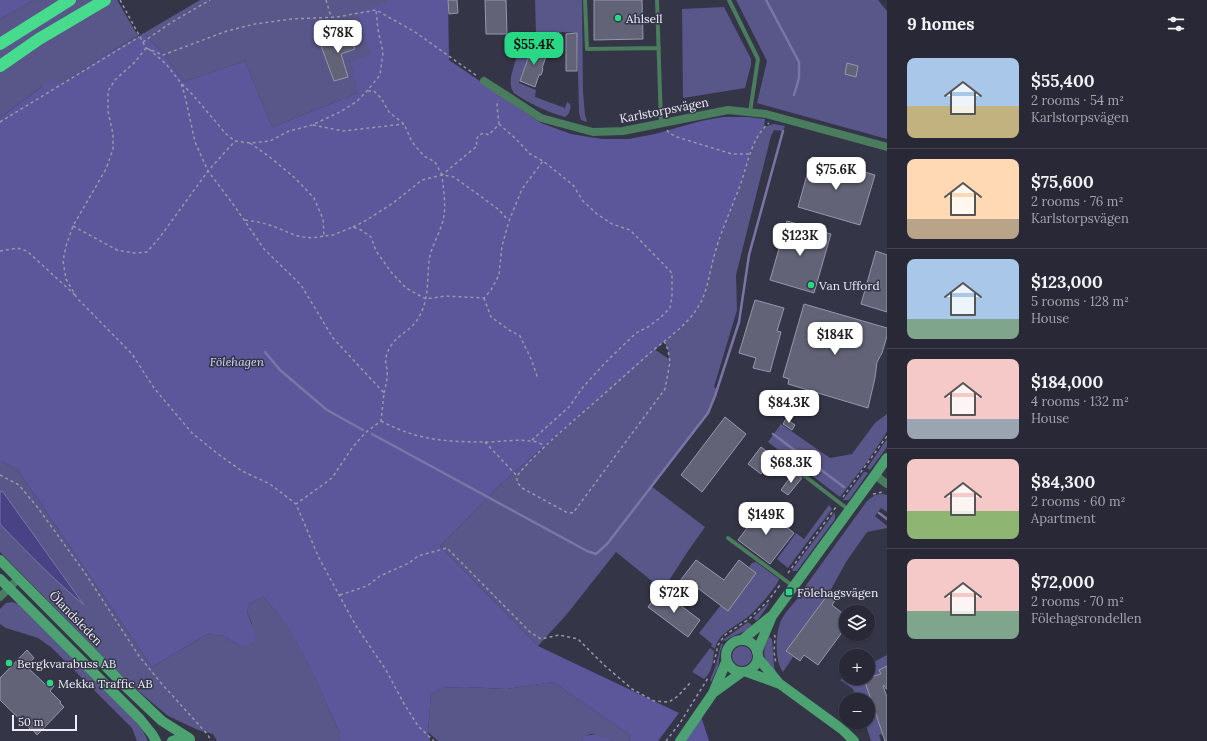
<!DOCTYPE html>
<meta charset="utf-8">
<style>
body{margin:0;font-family:Lora,serif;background:#343442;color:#f1f3f6;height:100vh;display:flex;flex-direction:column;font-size:15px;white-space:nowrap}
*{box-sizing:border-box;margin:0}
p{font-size:13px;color:#a5a6ad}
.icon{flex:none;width:22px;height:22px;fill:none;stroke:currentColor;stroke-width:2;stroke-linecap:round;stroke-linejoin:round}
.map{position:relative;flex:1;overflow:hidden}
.side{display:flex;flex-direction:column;background:#282836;width:320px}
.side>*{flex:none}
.controls{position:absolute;left:839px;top:605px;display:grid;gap:8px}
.controls a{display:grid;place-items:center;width:36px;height:36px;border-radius:50%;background:#282836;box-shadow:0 1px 3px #0004,0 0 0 1px #444451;font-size:20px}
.scale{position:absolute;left:12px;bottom:10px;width:65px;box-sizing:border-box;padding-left:4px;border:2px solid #ededfa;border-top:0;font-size:11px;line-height:14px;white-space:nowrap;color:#ededfa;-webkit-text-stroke:3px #353548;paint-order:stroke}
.price{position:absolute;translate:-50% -34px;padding:0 9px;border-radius:8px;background:#fff;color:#222;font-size:13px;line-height:26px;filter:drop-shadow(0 1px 2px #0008)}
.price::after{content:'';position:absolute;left:50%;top:24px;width:12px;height:9px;margin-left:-6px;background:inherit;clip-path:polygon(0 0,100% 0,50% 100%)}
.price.active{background:#28d885;color:#111}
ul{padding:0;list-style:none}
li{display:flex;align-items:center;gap:12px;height:100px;padding:0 20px}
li+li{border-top:1px solid #444451}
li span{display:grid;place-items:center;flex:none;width:112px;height:80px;border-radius:8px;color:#555}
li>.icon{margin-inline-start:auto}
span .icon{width:48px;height:48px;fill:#fffc;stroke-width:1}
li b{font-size:17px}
h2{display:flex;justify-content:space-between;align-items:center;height:48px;padding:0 20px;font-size:17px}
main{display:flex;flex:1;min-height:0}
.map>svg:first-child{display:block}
.green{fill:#59568a}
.forest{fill:#5c579b}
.water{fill:#494284;stroke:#7a75a7}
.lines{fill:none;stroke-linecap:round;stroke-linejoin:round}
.stream{stroke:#7a75a7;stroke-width:2.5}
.building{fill:#636378;stroke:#9797ad}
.path{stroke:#9898a8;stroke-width:1.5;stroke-dasharray:3 3;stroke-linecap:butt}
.lane{stroke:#497d5d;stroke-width:4}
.street{stroke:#497d5d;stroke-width:8}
.secondary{stroke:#4ca371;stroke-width:10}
.highway{stroke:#47db8d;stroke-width:12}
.poi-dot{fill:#28d885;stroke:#353548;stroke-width:1.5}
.labels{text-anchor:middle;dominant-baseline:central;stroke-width:3;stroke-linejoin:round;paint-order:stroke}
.poi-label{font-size:12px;fill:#ededfa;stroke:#353548;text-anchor:start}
.street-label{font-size:12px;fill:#ededfa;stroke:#353548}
.park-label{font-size:12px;font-style:italic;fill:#d6d6fe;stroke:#353548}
</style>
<main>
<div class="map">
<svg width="887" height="741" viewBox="0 0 887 741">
<rect width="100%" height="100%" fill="#353548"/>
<path class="green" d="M34,0H117L138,36L103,56L62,84L41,87L0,118V19Z
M200,0H387L388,1L358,93L272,127L245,61L183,82L167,58L144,33Z
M535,0H582L583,92L585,115L587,122L581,120L579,113L577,33L562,32L552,35L551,51H548L533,45L519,83L536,90L535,97L565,108L567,102L570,104C571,109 570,114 565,117C547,112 530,104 514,93C511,89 510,84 511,78C512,70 521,42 527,37C530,34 533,34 536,34Z
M736,0H878L887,11V139L757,103L767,61Z
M724,7L751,59V65L745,88L683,98L682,9Z
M774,124L785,126L783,131L774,130L771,136L736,275L737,310L714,387L717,389L708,413L651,486L705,527L686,554L663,590L616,552L567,614L538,646L440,546L503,482L545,446L654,349L669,359L668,350L664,341L687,322L714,255L721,235L729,219L753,146L764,127Z
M887,414V431L885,435L867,462L840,497L768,442L781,424L830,458L852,454L875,423Z
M887,439V447L870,470L867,468Z
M0,461L17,469L152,667L207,634L223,636L239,645L252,624L247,612L249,604L263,597C299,631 319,689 340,733V741H217L213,734L198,730L168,716L130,684L0,552Z
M864,472H866L868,473L849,500H843Z
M883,494L887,495V512L881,508L875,516L887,526V528L867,532L846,562L829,593L786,651L793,657L783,672C774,661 775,629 783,617C790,605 801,598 807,584L867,501L875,495Z
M829,505L832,509L788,568L777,559L796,533L804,539Z
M835,512V519L797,571H793L792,570Z
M756,562L779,579L778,582C770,594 761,605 750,615C738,626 718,632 715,649L711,646L712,644L699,633L721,605L728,610L756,573L749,567L752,563Z
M12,602L18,604L134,719L143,731L148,741H137L132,728L52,648L38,638L6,628L0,624V609L6,603Z
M768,603L769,604L757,621L753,618Z
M748,622L753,626C745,633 734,634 725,641L723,640Z
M769,637L772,639L774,666L776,673C764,658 760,656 769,637Z
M721,644H723L720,652L718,667L711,682L710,680L716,665Z
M732 656a10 10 0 1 1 20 0a10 10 0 1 1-20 0Z
M710,648L714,651C713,661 712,673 704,679L692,672Z
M887,655V666L879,670L881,674L868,678V665Z
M846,677V678H867L864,679L883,734L879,735L881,741H871L865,722H868V700H857L853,689L840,680Z
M553,682L630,735L629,741C624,741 618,741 613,741C601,739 593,726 582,741H438L428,732L431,694L441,688L465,687L507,689Z"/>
<path class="forest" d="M0,0H34L0,19Z
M387,0H448L449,60L541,123L571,134L602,139H629L655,134L701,121L723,117H747L765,119L764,127L753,146L740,186L729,219L721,235L702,300L697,310L687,322L503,482L440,546L538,646L679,713L658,741H629L630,735L553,682L507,689L465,687L441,688L431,694L428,732L430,741H340V733C319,689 298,631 263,597L249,604L247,612L257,639L246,646L239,645L223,636L207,634L152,667L17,469L0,461V118L52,79L62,84L103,56L144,33L167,58L183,82L245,61L272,127L358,93L351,62L371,54L357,13L387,2Z
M700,713L709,741H680Z
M596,734L611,740V741H582L585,736Z"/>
<path class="water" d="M0,491L3,492L84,605C54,580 27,552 0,524Z"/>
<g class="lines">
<path class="stream" d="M766,0L799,62V78L794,95
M265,352L280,370L327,410L363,430
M372,434L587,551L596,554L607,544L708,413L715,396L739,322L749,255L783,131
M773,434L844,487
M879,513L887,519"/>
</g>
<path class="building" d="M448,0H457L458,13L449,14Z
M485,0H506L507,34H486Z
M594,0H642L643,39L594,40Z
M353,31L357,42L353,44L355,49L341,54L348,77L334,81L320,43Z
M577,33V71H566V34Z
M533,45L548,51L542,68L543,69L541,75H539L535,87L520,81Z
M847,63L858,66L856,77L845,74Z
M812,157L875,175L860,225L798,207Z
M787,221L831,234L814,293L770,280Z
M876,251L887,255V312L861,304Z
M755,300L784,308L777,331L781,332L770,372L753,368L756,358L739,353Z
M804,304L887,328V336L882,353L877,362L875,378L868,408L788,384L789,379L783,377Z
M725,417L746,434L702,492L681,475Z
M786,419L795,425L792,430L783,424Z
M761,447L774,457L761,474L748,464Z
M794,472L802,478L788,495L781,490Z
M762,508L794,533L770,564L738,540Z
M696,560L724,580L739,560L756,573L728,611L695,586L689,595L676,586Z
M660,590L700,620L688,637L648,607Z
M829,593L836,599L832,605L846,616V627L818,665L804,655L800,661L786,651Z
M27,650L34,658L26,666L46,685L50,681L54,686L50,691L61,702L60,703L64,707L37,735L33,730L32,731L0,700V678Z
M887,666V689H886L884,685L883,686L887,697V741H885L864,679L881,674L879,670Z"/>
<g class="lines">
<path class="path" d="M120,0L146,48
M326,0L331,17
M143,42L172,22L210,0
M146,48L135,62L115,80L108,91V111L113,134V149L106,169L73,226L66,246L63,261L66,279L77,298L132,354L154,388L192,433L218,454L242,471L270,484L296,504L319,558L356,626L386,670L403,702L418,726L434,741
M146,48L163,55L227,31L255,24L292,19L337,17L376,10L415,32L477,76
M149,49L166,64L181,83L185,96L195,142L208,171L233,204L264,249L301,285L333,338L384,393L381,421L365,433L352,448L332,478L296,504
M182,84L193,95L226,134L235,141L250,143L270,141L289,131L312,125L340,112L356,102L367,91L380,75L383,52L378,30L376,10
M368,91H374L381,98L389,112L404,124L412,142L424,156L435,162L442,175
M0,122L139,37
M499,124L516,139L530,154L543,161L573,185L583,201L597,214L612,224L630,230L672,273V295L670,308L661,317L648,327L636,333L606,362L583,387L569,407L531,441
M313,125L343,131L404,124
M667,130L669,133L677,137L732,154H750
M250,143L271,158L295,178L314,198L323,219L324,236L333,235L353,227L361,230L371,237L376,251L391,272L406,288L426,299L445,296L484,298L491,290L499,275L502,246L509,221L522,189L543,161
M245,220C252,221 259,222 266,224C288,230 298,242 324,236
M73,226L117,250L134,253L147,252L160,237L208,171L235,141
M353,227L365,221L393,203L422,180L442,175L454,177L498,209L508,220
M0,251L17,248L27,251L75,295
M484,298L491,317L509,330L520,336L532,361L538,379
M664,341L668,350L670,362L665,389L573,513L566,512L522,488L517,482V476C533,456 553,439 573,421C599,399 624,376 650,353C665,340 685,327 696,310C708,294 709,272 715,253C721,231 731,210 739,188C748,166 750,139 769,123
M384,393C386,385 388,377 387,369C386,365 385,361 386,357C392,334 411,334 420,315C429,298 427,280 429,261C431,245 442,231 444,215C446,203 443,187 442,175L477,146L476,140L479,135L484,133L489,135L499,124L497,106L498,100
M381,421C417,440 445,442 485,442C500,442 516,439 531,441C536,441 541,444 545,446
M485,442L517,476
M0,475L19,485L38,508L85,573L139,656L161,683L208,735L211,741
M873,494L883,492
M843,497L887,436
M788,573L836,507
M340,595L367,586L380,576L409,563L418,556L447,548L530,632L541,639L559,635L578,639L604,665L632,689L654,701L669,702L678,696L690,683
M774,635L775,636L774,652L776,664
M714,663L718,645L725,635L749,619L768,601L780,585
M666,741L680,723L708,678"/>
<path class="lane" d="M585,0L587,49L659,48
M657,0L661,123
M729,0L758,59L750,112
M784,460L849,510
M728,538L793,586"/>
<path class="street" d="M484,81L541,118L593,132L623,131L728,110L766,114L887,147
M875,475L887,484
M0,597L19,578"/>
<path class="secondary" d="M0,560L125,686L162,721L189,738
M0,579L140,719L152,734L156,741
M726 656a16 16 0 1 1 32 0a16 16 0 1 1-32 0Z
M742,640L770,617
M757,652L772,616L875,475L887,458
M758,658L778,682
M747,672L780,684L843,730L854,741
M713,693L742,672
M172,741L182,738L190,739
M680,741L713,693L726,662"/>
<path class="highway" d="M0,44L70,0
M0,66L39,39L105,0"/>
</g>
<g class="poi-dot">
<circle cx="618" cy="18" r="4"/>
<circle cx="811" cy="285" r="4"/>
<rect x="785" y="588" width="8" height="8" rx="2"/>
<circle cx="9" cy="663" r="4"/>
<circle cx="50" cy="683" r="4"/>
</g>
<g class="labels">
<g class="poi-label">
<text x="626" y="18">Ahlsell</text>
<text x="819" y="285">Van Ufford</text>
<text x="797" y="592">Fölehagsvägen</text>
<text x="17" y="663">Bergkvarabuss AB</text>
<text x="58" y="683">Mekka Traffic AB</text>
</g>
<g class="street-label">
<text transform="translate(664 110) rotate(-11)">Karlstorpsvägen</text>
<text transform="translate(76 618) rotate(46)">Ölandsleden</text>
</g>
<g class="park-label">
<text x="237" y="361">Fölehagen</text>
</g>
</g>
</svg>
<div class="controls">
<a><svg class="icon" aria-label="layers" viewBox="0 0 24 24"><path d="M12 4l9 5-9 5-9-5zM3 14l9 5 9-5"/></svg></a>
<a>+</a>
<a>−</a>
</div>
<div class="scale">50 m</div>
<b class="price" style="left:338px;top:54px">$78K</b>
<b class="price active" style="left:534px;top:66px">$55.4K</b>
<b class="price" style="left:836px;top:191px">$75.6K</b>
<b class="price" style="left:800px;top:257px">$123K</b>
<b class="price" style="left:835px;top:356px">$184K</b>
<b class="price" style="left:789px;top:424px">$84.3K</b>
<b class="price" style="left:791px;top:484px">$68.3K</b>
<b class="price" style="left:766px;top:536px">$149K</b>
<b class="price" style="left:674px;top:614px">$72K</b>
</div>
<section class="side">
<h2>9 homes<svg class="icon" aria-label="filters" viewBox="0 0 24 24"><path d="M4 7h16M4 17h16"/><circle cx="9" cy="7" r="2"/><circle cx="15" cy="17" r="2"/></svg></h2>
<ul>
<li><span style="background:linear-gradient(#a9c7e8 60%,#c2b280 0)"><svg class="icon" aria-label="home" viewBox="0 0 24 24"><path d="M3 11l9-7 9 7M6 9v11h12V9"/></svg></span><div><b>$55,400</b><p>2 rooms · 54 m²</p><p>Karlstorpsvägen</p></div></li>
<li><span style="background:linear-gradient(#ffd9b3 75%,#b9a48a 0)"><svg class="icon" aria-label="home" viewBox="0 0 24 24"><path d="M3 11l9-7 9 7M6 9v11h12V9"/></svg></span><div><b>$75,600</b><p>2 rooms · 76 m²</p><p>Karlstorpsvägen</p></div></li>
<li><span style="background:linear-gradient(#a9c7e8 75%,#7fa58c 0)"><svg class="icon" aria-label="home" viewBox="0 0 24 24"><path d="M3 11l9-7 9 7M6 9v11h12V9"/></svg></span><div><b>$123,000</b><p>5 rooms · 128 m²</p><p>House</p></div></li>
<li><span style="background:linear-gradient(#f6c9c9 75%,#9aa5b1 0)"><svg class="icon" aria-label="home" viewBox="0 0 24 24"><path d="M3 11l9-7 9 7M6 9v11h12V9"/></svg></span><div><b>$184,000</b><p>4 rooms · 132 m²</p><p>House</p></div></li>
<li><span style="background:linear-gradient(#f6c9c9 65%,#8fb573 0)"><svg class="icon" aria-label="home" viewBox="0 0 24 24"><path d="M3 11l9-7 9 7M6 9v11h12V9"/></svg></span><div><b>$84,300</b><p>2 rooms · 60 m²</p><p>Apartment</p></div></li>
<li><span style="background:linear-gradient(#f6c9c9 65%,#7fa58c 0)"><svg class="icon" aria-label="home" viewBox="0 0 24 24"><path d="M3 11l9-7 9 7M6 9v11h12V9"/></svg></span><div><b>$72,000</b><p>2 rooms · 70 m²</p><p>Fölehagsrondellen</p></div></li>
</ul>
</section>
</main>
